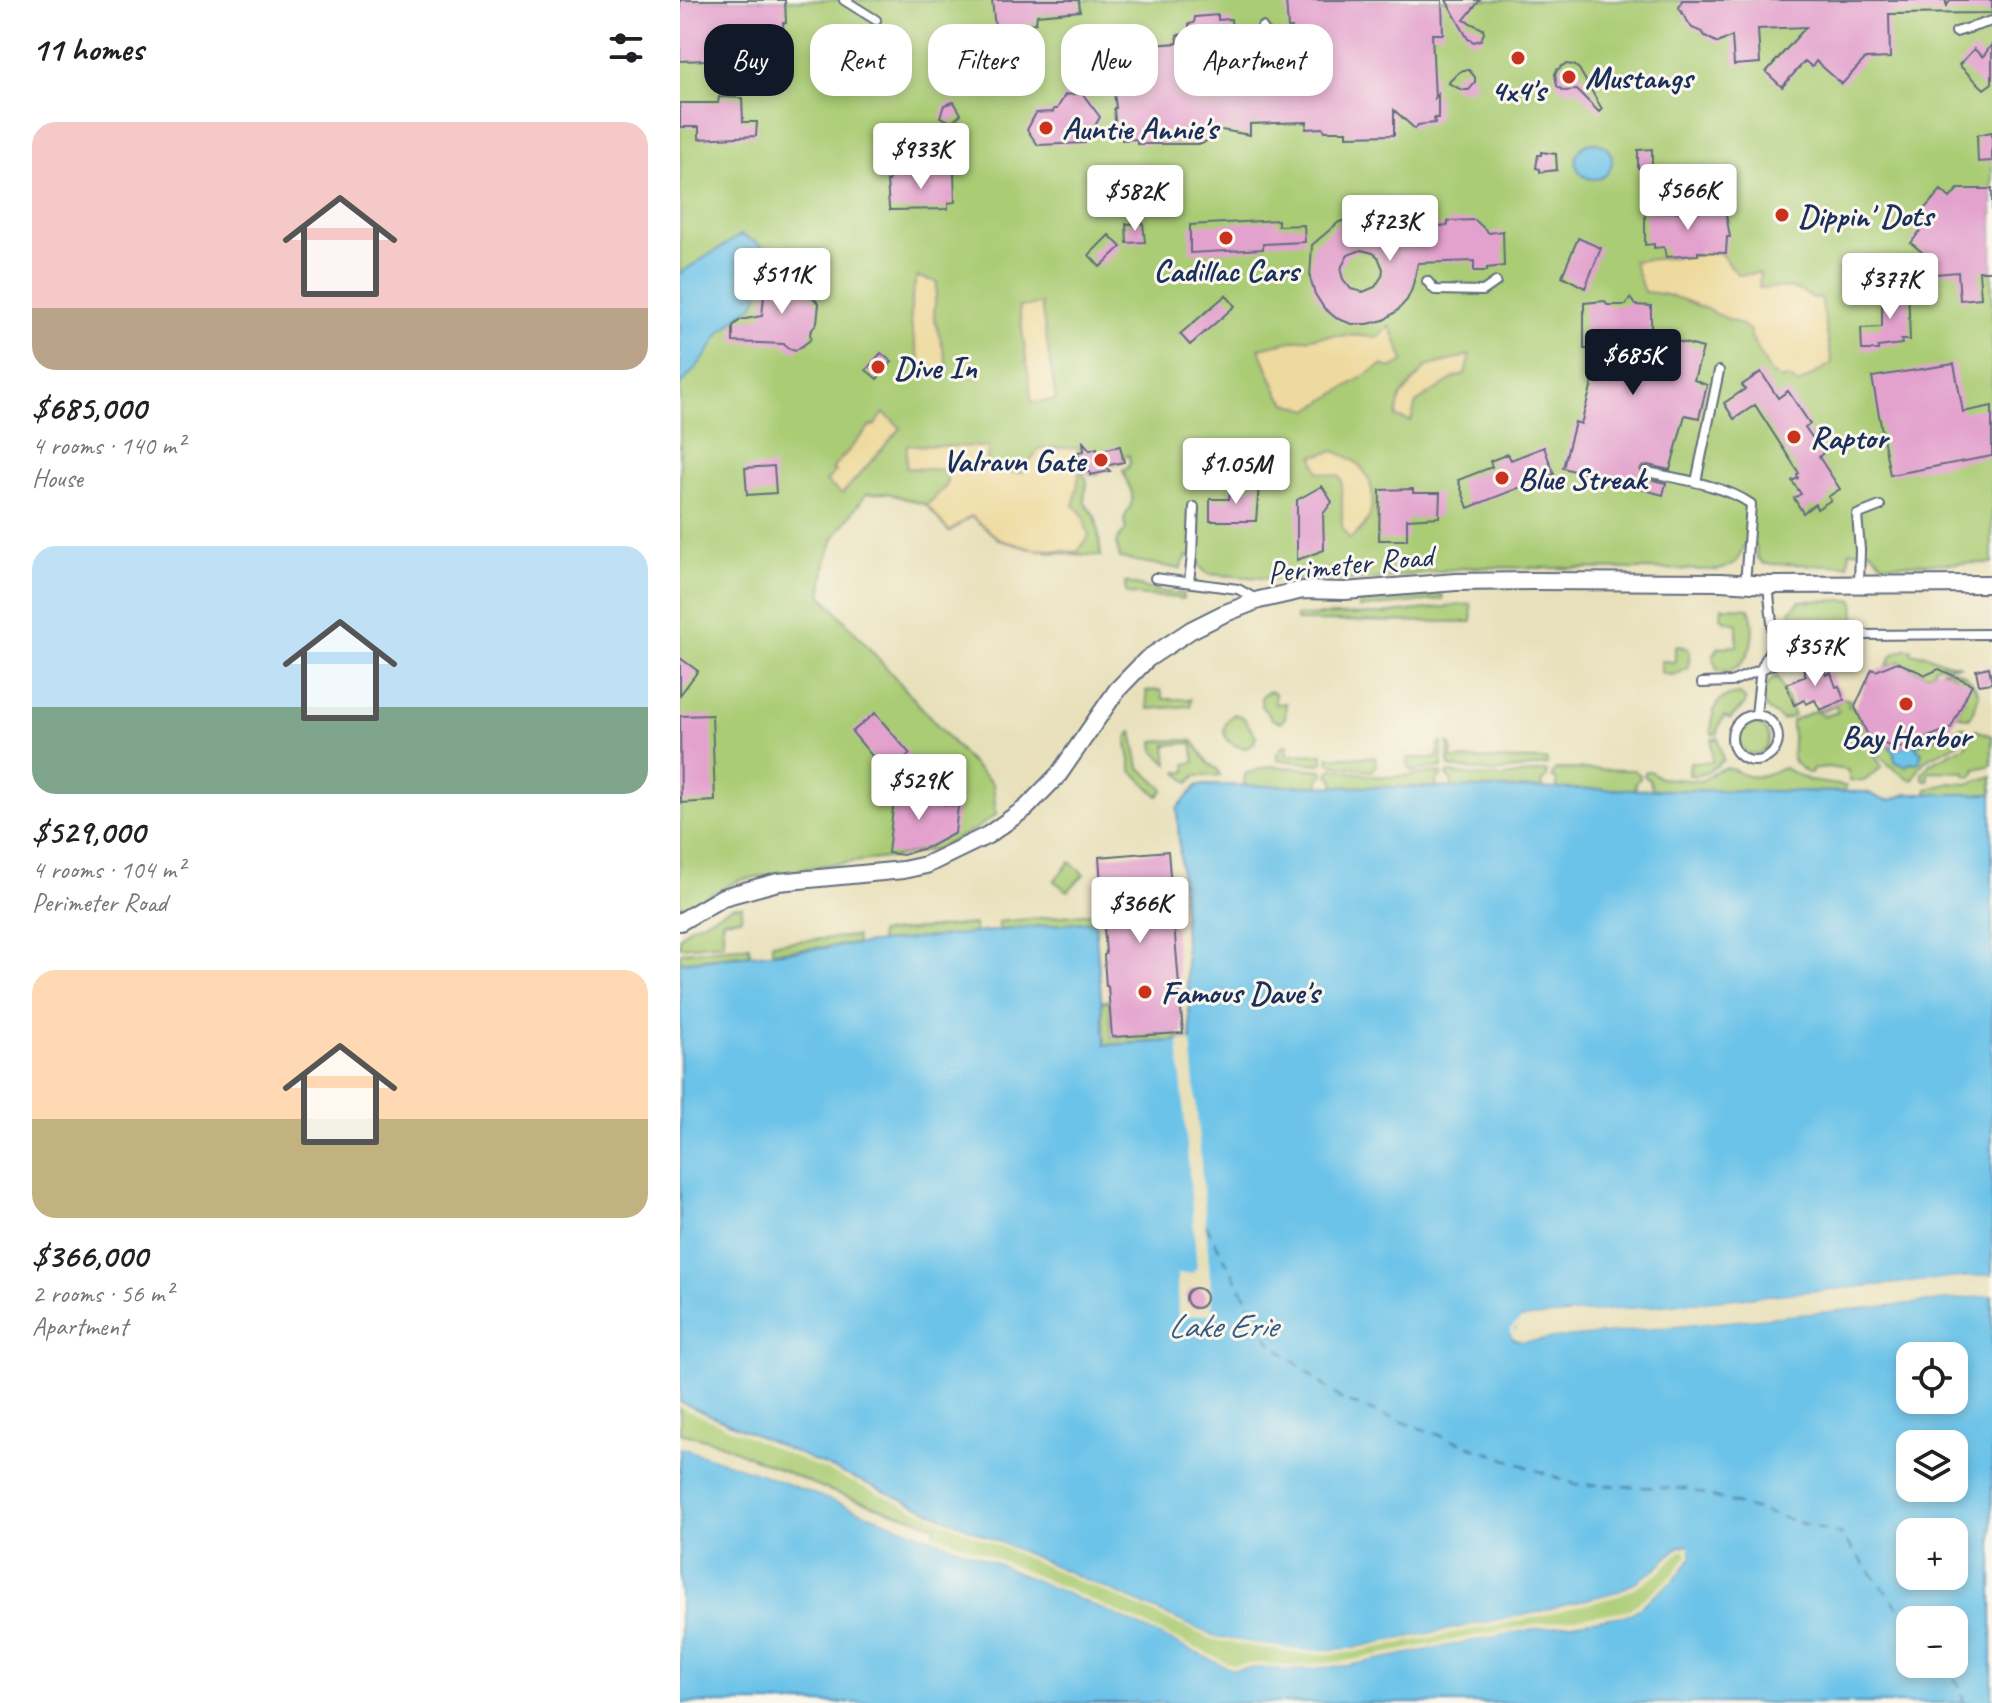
<!DOCTYPE html>
<meta charset="utf-8">
<style>
body{margin:0;font-family:Caveat,sans-serif;background:#f6f6f6;color:#202124;height:100vh;display:flex;flex-direction:column;font-size:30px;white-space:nowrap}
*{box-sizing:border-box;margin:0}
p{font-size:26px;color:#757577}
.icon{flex:none;width:44px;height:44px;fill:none;stroke:currentColor;stroke-width:2;stroke-linecap:round;stroke-linejoin:round}
.map{position:relative;flex:1;overflow:hidden}
.panel{display:flex;flex-direction:column;background:#fff;width:680px}
.panel>*{flex:none}
.top-card{position:absolute;left:24px;top:24px;width:760px;height:72px;display:flex;gap:16px}
.controls{position:absolute;left:1216px;top:1342px;display:grid;gap:16px}
.controls a{display:grid;place-items:center;width:72px;height:72px;border-radius:16px;background:#fff;box-shadow:0 4px 12px #0003;font-size:40px}
.price{position:absolute;translate:-50% -68px;padding:0 18px;border-radius:8px;background:#fff;color:#222;font-size:26px;line-height:52px;filter:drop-shadow(0 2px 4px #0008)}
.price::after{content:'';position:absolute;left:50%;top:48px;width:24px;height:18px;margin-left:-12px;background:inherit;clip-path:polygon(0 0,100% 0,50% 100%)}
.price.selected{background:#111827;color:#fff}
ul{padding:0;list-style:none}
li{display:grid;align-content:center;gap:16px;height:424px;padding:0 32px}
li span{display:grid;place-items:center;height:248px;border-radius:24px;color:#555}
li>.icon{margin-inline-start:auto}
span .icon{width:144px;height:144px;fill:#fffc;stroke-width:1}
li b{font-size:34px}
h2{display:flex;justify-content:space-between;align-items:center;height:96px;padding:0 32px;font-size:34px}
.tag{padding:0 28px;border-radius:24px;background:#fff;box-shadow:0 4px 12px #0003;font-size:28px;line-height:72px}
.tag.selected{background:#111827;color:#fff}
main{display:flex;flex:1;min-height:0}
.map>svg:first-child{display:block}
.green{fill:#aacc75;stroke:#627e6a;stroke-width:2}
.sand{fill:#eeda9e;stroke:#84847e;stroke-width:2}
.water{fill:#6cc3e9;stroke:#4479a4;stroke-width:2;fill-rule:evenodd}
.pier{fill:#e8e0ba}
.lines{fill:none;stroke-linecap:round;stroke-linejoin:round}
.ferry{stroke:#335b88;stroke-width:2;stroke-dasharray:10 8;stroke-linecap:butt}
.building{fill:#e3a2ce;fill-rule:evenodd}
.lane-casing{stroke:#636d7e;stroke-width:12}
.street-casing{stroke:#636d7e;stroke-width:20}
.lane{stroke:#fff;stroke-width:8}
.street{stroke:#fff;stroke-width:16}
.poi-dot{fill:#c8321e;stroke:#fbf7ec;stroke-width:3}
.labels{text-anchor:middle;dominant-baseline:central;stroke-width:6;stroke-linejoin:round;paint-order:stroke}
.poi-label{font-size:32px;font-weight:bold;fill:#1b2f5e;stroke:#fbf7ec;text-anchor:start}
.street-label{font-size:32px;fill:#1b2f5e;stroke:#fbf7ec}
.water-label{font-size:34px;font-style:italic;fill:#335b88;stroke:#fbf7ec}
</style>
<main>
<section class="panel">
<h2>11 homes<svg class="icon" aria-label="filters" viewBox="0 0 24 24"><path d="M4 7h16M4 17h16"/><circle cx="9" cy="7" r="2"/><circle cx="15" cy="17" r="2"/></svg></h2>
<ul>
<li><span style="background:linear-gradient(#f6c9c9 75%,#b9a48a 0)"><svg class="icon" aria-label="home" viewBox="0 0 24 24"><path d="M3 11l9-7 9 7M6 9v11h12V9"/></svg></span><div><b>$685,000</b><p>4 rooms · 140 m²</p><p>House</p></div></li>
<li><span style="background:linear-gradient(#bfe0f5 65%,#7fa58c 0)"><svg class="icon" aria-label="home" viewBox="0 0 24 24"><path d="M3 11l9-7 9 7M6 9v11h12V9"/></svg></span><div><b>$529,000</b><p>4 rooms · 104 m²</p><p>Perimeter Road</p></div></li>
<li><span style="background:linear-gradient(#ffd9b3 60%,#c2b280 0)"><svg class="icon" aria-label="home" viewBox="0 0 24 24"><path d="M3 11l9-7 9 7M6 9v11h12V9"/></svg></span><div><b>$366,000</b><p>2 rooms · 56 m²</p><p>Apartment</p></div></li>
</ul>
</section>
<div class="map">
<svg width="1312" height="1703" viewBox="0 0 1312 1703">
<rect width="100%" height="100%" fill="#fbf7ec"/>
<filter id="ink" filterUnits="userSpaceOnUse"><feTurbulence type="fractalNoise" baseFrequency=".0125" numOctaves="2"/><feDisplacementMap in="SourceGraphic" scale="16" xChannelSelector="R" yChannelSelector="G"/><feConvolveMatrix kernelMatrix="1 2 1 2 8 2 1 2 1" color-interpolation-filters="sRGB"/></filter>
<filter id="wash" filterUnits="userSpaceOnUse"><feTurbulence type="fractalNoise" baseFrequency=".006" numOctaves="4" result="noise"/><feDisplacementMap in="SourceGraphic" scale="32" xChannelSelector="R" yChannelSelector="G"/><feGaussianBlur stdDeviation="1.8" result="paint"/><feColorMatrix in="noise" values="0 0 0 0 0 0 0 0 0 0 0 0 0 0 0 0 0 1.4 0 .05"/><feComposite in="paint" operator="in"/></filter>
<g filter="url(#wash)">
<rect width="100%" height="100%" fill="#e8e0ba"/>
<path class="green" d="M0,0H1312V563L1203,564L1190,550L1170,551L1168,565L1084,564L1077,557L1076,545H1064C1058,562 1057,564 1039,570L791,567L688,580H609L527,574L519,565L518,556H507L500,569L440,558L436,542L446,529L444,518C461,492 448,492 443,470L447,469L450,464L449,455L443,457V462L420,467L419,474L410,475V472H402C413,487 402,487 405,502C407,508 413,512 415,517C419,528 419,544 421,556L367,552V550L352,549L320,540L291,516L269,532L247,505L207,493L186,494L154,538L146,562L141,594L288,760L313,784L316,815L294,830L256,849L215,857L146,865L60,880L0,909Z
M445,582L476,591L503,594V599C485,595 465,598 446,593Z
M762,594L763,599L679,608V603Z
M1174,600L1175,621C1158,628 1140,639 1121,637L1111,625L1110,611L1120,601Z
M791,604L792,622L616,621V616L702,614Z
M1042,607L1069,608C1076,627 1074,657 1055,668C1048,673 1045,673 1037,670L1033,656L1038,647L1057,646V624L1043,620L1041,616Z
M998,646L1007,648L1010,652L1008,668L995,675L982,674L981,672V661L995,662V647Z
M1225,649H1231L1232,654C1251,653 1251,659 1267,663C1271,664 1276,664 1281,666H1258L1254,668V671L1246,675L1226,666L1222,667L1220,661L1206,667L1213,654Z
M1267,669C1286,672 1290,678 1299,694L1294,711L1289,718L1277,715L1285,699L1275,676L1262,670Z
M1097,675L1114,716L1102,720C1097,715 1088,711 1085,706C1077,694 1089,681 1097,675Z
M481,690L483,699H511L510,706L468,709L466,691Z
M589,691L595,693V704L606,703L605,718L601,722L593,720L581,706V697Z
M1060,694L1065,699V704L1050,719L1044,716L1038,728V734H1032C1031,710 1034,696 1060,694Z
M1163,698L1170,700L1168,706L1180,711L1179,715L1188,736L1198,741C1192,752 1196,758 1202,767L1184,781H1169V774L1167,770L1147,767L1132,769V773L1129,774C1110,761 1112,762 1113,741C1114,734 1111,728 1112,721L1134,711L1145,716L1158,712L1156,706L1143,711L1137,710L1159,702L1158,700Z
M554,714L563,717L576,736L574,743L567,748C546,747 535,729 554,714Z
M1059 739a15 15 0 1 1 30 0a15 15 0 1 1-30 0Z
M1281,727H1285L1287,729C1281,751 1257,749 1243,763C1238,768 1236,775 1233,780L1228,779L1203,760L1199,754L1203,743L1209,746L1215,754L1214,757L1237,763L1240,759L1239,751L1235,748L1236,745L1248,741L1255,735L1258,738Z
M1296,730L1312,736V765L1295,769V773L1291,777L1286,776L1284,771L1281,772L1250,771L1248,774L1249,781H1244L1242,774L1251,763L1285,746Z
M452,732L459,767L484,789L478,796L452,771L447,744L448,736Z
M1038,738L1043,760C1031,770 1025,777 1009,775L1010,762H1032V739Z
M506,740L513,741L528,763L538,770L540,776H515L509,783L497,772H506V764L515,762L512,743L486,745L488,764L475,752L474,741Z
M762,742V767L731,771C727,767 728,763 728,758H758V746Z
M768,743L772,746V759L867,760V765L814,772L769,767Z
M604,745H608L607,755L643,754V763L637,764L597,760V754Z
M649,757H695L696,765L693,770L690,771L651,764L648,762Z
M590,766L642,770L644,775L640,776L638,787L564,786L565,774Z
M1045,768C1054,768 1056,772 1064,775C1077,780 1091,772 1104,768L1130,781L1166,786L1165,792L972,790L970,781L964,775L966,771H970L980,778L1021,781L1039,770Z
M656,769L693,776L713,777L759,772L762,775L757,780L756,787H654V780L648,774L651,770Z
M876,769L954,770L960,775V778L956,782L955,790L877,789V781L872,777L873,773Z
M864,771L867,772V777L862,781L861,789L772,788V782L767,777V774L771,773L798,776L823,777Z
M1312,776V794H1246L1247,789L1270,783L1287,784Z
M390,862L404,874L388,891L374,881Z
M54,906H62L61,918L42,920L44,943L0,947V937L9,928Z
M414,913L415,921L320,930L318,922Z
M294,924L295,934L200,942L199,933Z
M176,936L177,944L92,952V943Z
M69,946L70,954L0,962V955L2,952Z
M429,1000L432,1037L497,1033L498,1041L425,1045L421,1002Z
M0,1402L535,1637L1009,1545L1011,1557L993,1580L950,1614L668,1665L552,1669L253,1538L256,1526L153,1492L33,1441L0,1433Z"/>
<path class="sand" d="M1025,246L1026,253H1040L1058,275L1080,273L1079,288C1100,287 1117,286 1134,299L1141,298L1152,363L1117,385L1113,380L1106,378L1102,380L1090,372L1071,337L1070,331L1064,326C1032,313 999,293 964,292L953,261L1018,255L1017,247Z
M237,277L257,282L254,316L269,370L245,376C233,339 224,315 237,277Z
M361,304L376,400L352,403L339,307Z
M710,326L724,361L711,368L702,365L629,410L607,403L599,395L579,348C618,339 658,331 697,338Z
M790,355L785,374L774,378L736,403L731,421L716,417L720,397L746,367Z
M204,413L221,428L162,494L146,482L155,471L152,469L191,425L194,426Z
M227,445L308,447L306,471L342,473L359,448H398L401,472L399,473C399,481 395,495 394,505L403,515L409,537L397,552L352,549L320,540L291,516L269,532L247,505L267,485V470L226,468Z
M654,451C664,455 674,459 681,467C700,490 695,524 669,539L662,527V481L659,476L638,472L633,456Z"/>
<path class="water" d="M896 161a18 18 0 1 1 36 0a18 18 0 1 1-36 0Z
M61,235L78,243L92,257L74,305L62,313L41,332L25,357L0,386V273Z
M1255,735V738L1235,746L1242,753L1240,757V761L1237,763L1231,762L1226,766L1216,762L1214,758L1215,754L1209,746L1214,745L1221,748Z
M518,785L1187,792L1201,799L1211,800L1227,794H1312V1275L841,1319L831,1335L835,1339L843,1341L1312,1295V1703H0V1447L77,1472L298,1555L435,1614L552,1669L583,1667L610,1670L668,1665L835,1632L950,1614L993,1580L1011,1557L1008,1545L998,1547L976,1570L941,1591L857,1613L670,1649L623,1652L535,1637L0,1402V962L415,921L425,1045L511,1040L497,808ZM1230,1356H1274V1400H1230ZM1230,1444H1274V1488H1230ZM1230,1532H1274V1576H1230ZM1230,1620H1274V1664H1230Z"/>
<path class="pier" d="M511,1040L533,1314L498,1317L497,1274L513,1273L517,1267L498,1041Z
M1312,1275V1279L842,1322L834,1330L837,1335L843,1337L1312,1291V1295L843,1341L835,1339L831,1335L830,1329L841,1319Z
M0,1403L535,1637L623,1651L670,1649L857,1613L941,1591L976,1570L998,1548L1009,1545L1011,1557L993,1580L950,1614L835,1632L668,1665L610,1670L583,1667L552,1669L435,1614L298,1555L77,1472L0,1447V1443L78,1468L300,1551L436,1611L552,1665L583,1663L610,1666L667,1661L834,1628L948,1610L991,1577L1007,1556L1005,1550L1000,1551L978,1574L942,1595L858,1617L671,1653L623,1655L534,1640L0,1407Z"/>
<g class="lines">
<path class="ferry" d="M526,1225L591,1343L662,1400L895,1484L1007,1489L1161,1535L1230,1622
M1263,1664L1280,1686L1284,1703"/>
</g>
<g id="blocks">
<path class="building" d="M0,0H105L106,23H103L105,45L98,44L99,49H87V58L0,61Z
M312,0H399L400,11L357,15L356,23L315,28Z
M606,0H762L763,34H752L755,98L758,94V118H754L755,123L738,125L735,129L714,110V135L667,136V131H645L643,128L626,129L627,122L570,124V135L536,129L532,137L522,144H457V139L442,140V132L436,133L434,108H436L433,84L434,79L445,67V47L498,43L497,35L509,34V24L514,23L515,17L538,15V20L551,19L552,32H555L554,53L555,57L560,60L567,56L569,32H576V59L607,57L609,73L615,77L620,75L622,69L620,46L616,41L612,40V28H608Z
M766,0H800L784,20L803,29L804,33L801,40L794,42L788,39Z
M1002,0H1266V6L1271,0H1312V13L1209,14L1210,58L1185,59L1162,84L1136,61L1132,67L1125,61L1102,87L1086,72L1126,27L1078,29L1080,63L1054,65L1052,36L1038,43L1025,36L1022,32L1012,28L999,8Z
M1312,44V83L1304,89L1279,65L1294,49L1303,57Z
M179,52L189,76L182,78L183,81L160,86L159,83L152,85L147,65L160,62L159,56Z
M885,64L894,65L899,69L922,109L919,112L897,90L884,91L877,86L875,74L877,70Z
M783,70H789L795,77V83L789,90H782L768,83L779,72Z
M402,93L420,117L405,143L358,145L347,130L356,113L373,112L374,109H377L385,95Z
M39,97L62,98L63,122H77L76,136L19,139V127H0V103H38Z
M274,102L281,114L272,122L260,117L264,105Z
M1312,132V161L1298,162L1297,135Z
M972,149V168H958V150Z
M861,152L876,154L877,170L860,172V169L856,168L858,155H861Z
M274,172L275,202L268,203V209L210,210L209,207L207,181H209V173Z
M1278,189H1312V271H1299L1301,298L1280,300L1278,272L1243,275L1242,252L1231,243L1245,224L1238,216L1261,190L1270,198Z
M1045,209L1050,237H1047L1046,253L1018,252V255L986,257L984,247L974,248V244L965,245V213Z
M690,217L701,220L713,226L730,241L744,228L768,225V221L795,220L809,233L823,231L824,266L807,268V271H794V261L738,263L732,289L727,300L717,311L704,320L688,324H672L656,318L644,308L635,294L630,278L632,245L659,222L674,218ZM681,250L693,253L698,257L703,269L702,276L695,287L683,292L671,289L663,279L661,272L662,266L668,255Z
M598,220V226L624,225L625,242L583,244V249L510,253V225Z
M463,223L465,242L447,243L446,224Z
M429,235L441,247L420,267L409,255Z
M898,238L921,248L905,288L882,276Z
M107,275L124,281L129,293L139,304L137,322L130,333L131,338L129,341L115,351L107,348L104,344L53,342V326L60,320L82,316L85,286L87,283L92,280L102,281Z
M1228,286L1230,340H1221L1222,344L1198,347V350H1182L1181,328L1202,327V287Z
M546,295L555,306L510,345L500,334Z
M950,298L955,305L971,306V334L1023,348L1014,380L1027,385L1019,418L1005,415L990,470L968,465L962,467L960,470L963,478L986,483L983,495L883,468L895,422L901,424L919,358L916,357L917,349H904V303L925,301L927,305H946Z
M201,353L212,362L197,379L186,370Z
M1274,364L1283,412L1312,406V456L1210,475L1192,377Z
M1081,372L1098,398L1108,391L1130,424L1125,427L1143,453L1139,457L1160,489L1148,497L1151,500L1137,509L1135,504L1123,513L1114,498L1121,494L1112,481L1118,478L1117,475L1119,473L1075,405L1054,419L1044,403L1065,389L1062,385Z
M403,442L410,450L417,448V451L440,446L444,462L424,466L430,471L410,475V472H401L398,452L404,451Z
M864,447L874,474L788,508L778,480L812,467L810,461L828,454L831,460Z
M94,466L96,493L67,495L65,468Z
M579,485L576,521H530V499H549L551,488Z
M642,486L652,502L643,514L644,550L617,560V500Z
M733,489V493H760L759,517L727,519V540H699L700,490Z
M0,658L18,671L0,695Z
M1140,661L1146,675L1151,673L1156,687L1159,686L1164,700L1140,710L1135,700L1126,704L1124,700L1114,705L1106,684L1126,676L1123,668Z
M1217,662L1246,675L1259,669L1292,684L1271,728L1220,748L1214,745L1209,746L1188,736L1175,707L1192,669L1196,671Z
M1309,667L1312,683L1299,685L1296,670Z
M195,713L230,754L207,774L172,732Z
M32,715L35,801L1,803L0,716Z
M216,782L232,784L230,800L278,806L275,833L251,846L223,855L208,853Z
M488,851L503,1033L432,1037L428,986H426L425,972L424,955L426,954L419,857Z
M506 1298a10 10 0 1 1 20 0a10 10 0 1 1-20 0Z"/>
</g>
</g>
<g filter="url(#ink)">
<use href="#blocks" fill-opacity="0" stroke="#636d7e" stroke-width="2"/>
<g class="lines">
<defs>
<path id="lane" d="M164,0L196,20
M582,27L597,49L613,47L615,70
M1276,32L1312,21
M561,53L562,32
M747,281L755,290L803,291L816,282
M967,472C999,479 1044,485 1071,504L1065,584
M1016,482L1039,371
M475,578L558,589L578,600
M509,582L512,556L514,507
M1179,585L1180,550L1177,515L1200,506
M1022,683L1051,682L1133,647L1177,635L1312,634
M1052 738a23 23 0 1 1 46 0a23 23 0 1 1-46 0Z
M1076,715L1081,669L1094,642L1088,585"/>
<path id="street" d="M0,922L43,897L98,882L223,870L246,865L308,835L346,808L379,774L437,690L467,659L511,630L543,614L579,600L623,590L665,591L776,582L852,581L1041,582L1088,585L1312,584"/>
</defs>
<use href="#lane" class="lane-casing"/>
<use href="#street" class="street-casing"/>
<use href="#lane" class="lane"/>
<use href="#street" class="street"/>
</g>
</g>
<g class="poi-dot">
<circle cx="838" cy="58" r="8"/>
<circle cx="889" cy="77" r="8"/>
<circle cx="366" cy="128" r="8"/>
<circle cx="1102" cy="215" r="8"/>
<circle cx="546" cy="238" r="8"/>
<circle cx="198" cy="367" r="8"/>
<circle cx="1114" cy="437" r="8"/>
<circle cx="421" cy="460" r="8"/>
<circle cx="822" cy="478" r="8"/>
<circle cx="1226" cy="704" r="8"/>
<circle cx="465" cy="992" r="8"/>
</g>
<g class="labels">
<g class="poi-label">
<text x="905" y="77">Mustangs</text>
<text x="838" y="90" text-anchor="middle">4x4's</text>
<text x="382" y="128">Auntie Annie's</text>
<text x="1118" y="215">Dippin' Dots</text>
<text x="546" y="270" text-anchor="middle">Cadillac Cars</text>
<text x="214" y="367">Dive In</text>
<text x="1130" y="437">Raptor</text>
<text x="405" y="460" text-anchor="end">Valravn Gate</text>
<text x="838" y="478">Blue Streak</text>
<text x="1226" y="736" text-anchor="middle">Bay Harbor</text>
<text x="481" y="992">Famous Dave's</text>
</g>
<g class="street-label">
<text transform="translate(670 564) rotate(-6)">Perimeter Road</text>
</g>
<g class="water-label">
<text x="542" y="1325">Lake Erie</text>
</g>
</g>
</svg>
<div class="controls">
<a><svg class="icon" aria-label="locate" viewBox="0 0 24 24"><circle cx="12" cy="12" r="6"/><path d="M12 2v4M12 18v4M2 12h4M18 12h4"/></svg></a>
<a><svg class="icon" aria-label="layers" viewBox="0 0 24 24"><path d="M12 4l9 5-9 5-9-5zM3 14l9 5 9-5"/></svg></a>
<a>+</a>
<a>−</a>
</div>
<b class="price" style="left:241px;top:191px">$933K</b>
<b class="price" style="left:1008px;top:232px">$566K</b>
<b class="price" style="left:455px;top:233px">$582K</b>
<b class="price" style="left:710px;top:263px">$723K</b>
<b class="price" style="left:102px;top:316px">$511K</b>
<b class="price" style="left:1210px;top:321px">$377K</b>
<b class="price selected" style="left:953px;top:397px">$685K</b>
<b class="price" style="left:556px;top:506px">$1.05M</b>
<b class="price" style="left:1135px;top:688px">$357K</b>
<b class="price" style="left:239px;top:822px">$529K</b>
<b class="price" style="left:460px;top:945px">$366K</b>
<div class="top-card">
<a class="tag selected">Buy</a>
<a class="tag">Rent</a>
<a class="tag">Filters</a>
<a class="tag">New</a>
<a class="tag">Apartment</a>
</div>
</div>
</main>
